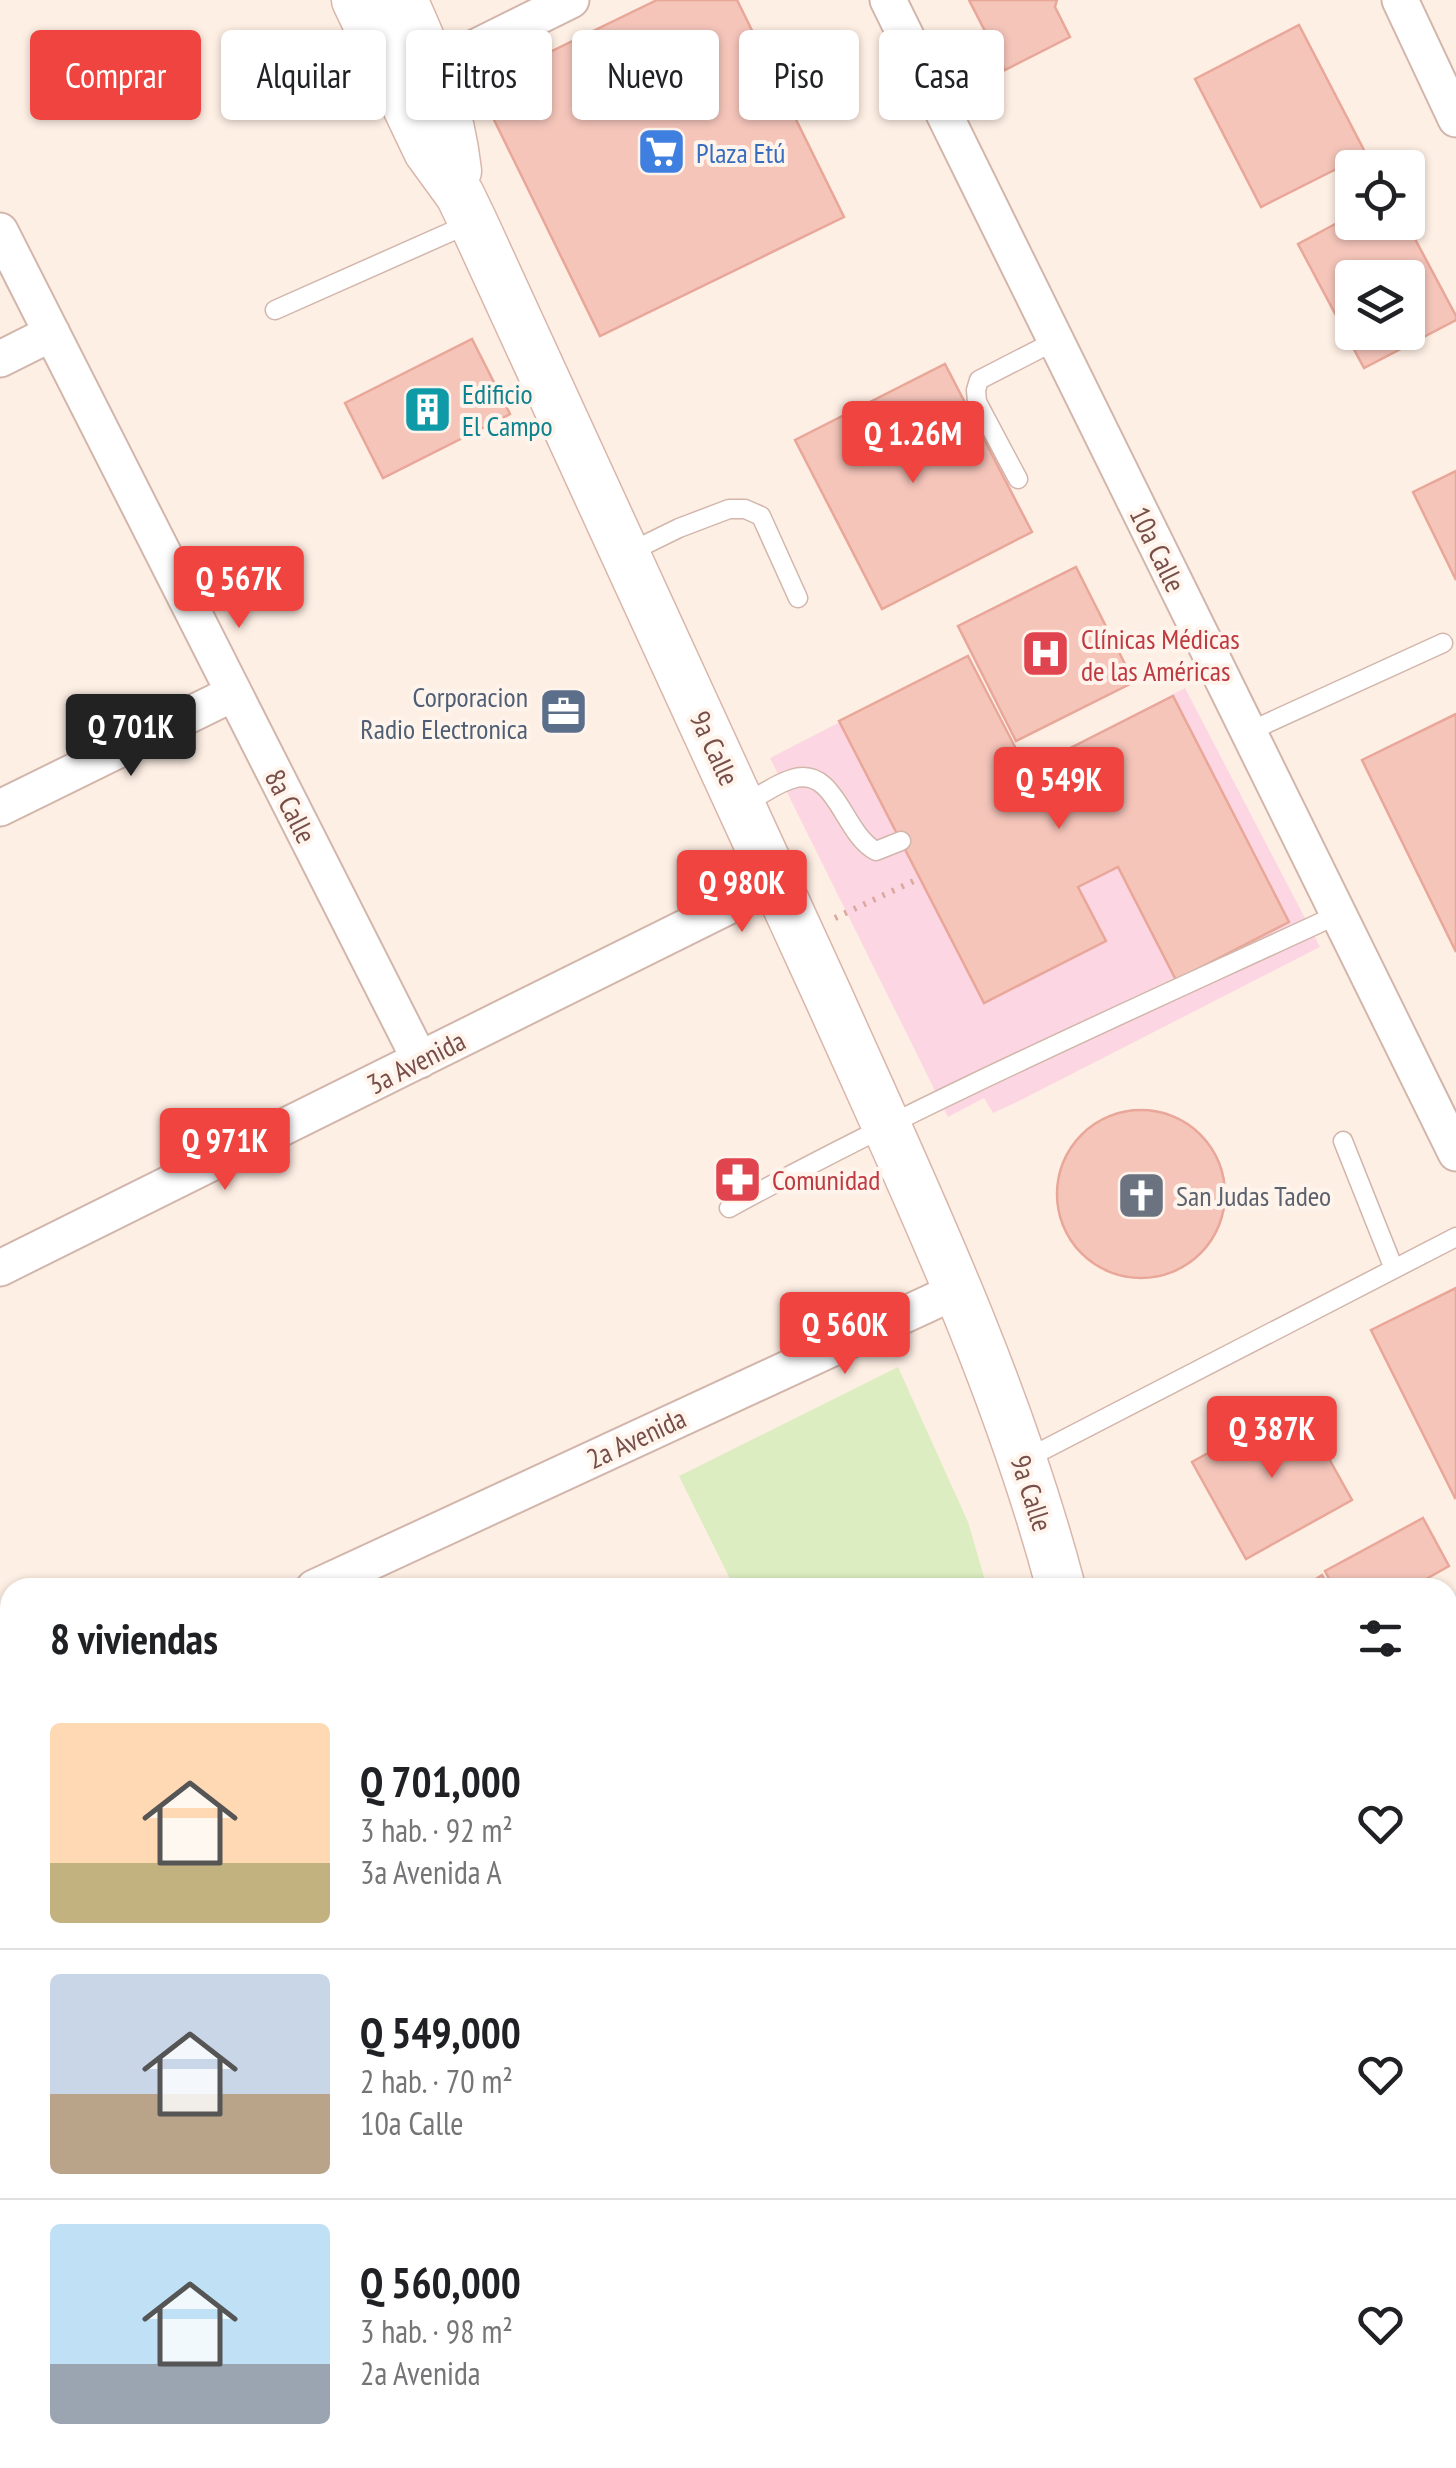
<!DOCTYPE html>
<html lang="es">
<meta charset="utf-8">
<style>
body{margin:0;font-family:"PT Sans Narrow",sans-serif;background:#f2f2f2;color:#202124;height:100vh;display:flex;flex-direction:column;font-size:38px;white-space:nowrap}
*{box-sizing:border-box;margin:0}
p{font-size:32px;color:#757577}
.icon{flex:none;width:55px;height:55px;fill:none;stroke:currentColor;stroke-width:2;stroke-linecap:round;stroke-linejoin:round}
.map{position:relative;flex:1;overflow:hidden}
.details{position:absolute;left:0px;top:1578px;width:1458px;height:892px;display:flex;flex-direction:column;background:#fff;border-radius:30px 30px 0 0;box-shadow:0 2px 8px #0004}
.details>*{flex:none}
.top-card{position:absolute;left:30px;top:30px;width:1398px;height:90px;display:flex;gap:20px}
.fabs{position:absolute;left:1335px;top:150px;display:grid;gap:20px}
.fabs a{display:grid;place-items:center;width:90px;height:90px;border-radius:10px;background:#fff;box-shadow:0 2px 8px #0004;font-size:50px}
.price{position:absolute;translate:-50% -85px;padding:0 22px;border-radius:10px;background:#f04441;color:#fff;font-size:32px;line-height:65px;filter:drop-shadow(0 2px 5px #0008)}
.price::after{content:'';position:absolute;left:50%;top:60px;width:30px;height:22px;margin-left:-15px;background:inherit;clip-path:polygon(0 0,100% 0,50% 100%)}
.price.selected{background:#222;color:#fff}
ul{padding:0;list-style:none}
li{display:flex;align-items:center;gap:30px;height:250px;padding:0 50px}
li+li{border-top:2px solid #e0e0e0}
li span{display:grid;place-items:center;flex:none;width:280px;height:200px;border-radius:10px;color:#555}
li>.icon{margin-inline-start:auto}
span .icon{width:120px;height:120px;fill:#fffc;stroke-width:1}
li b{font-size:42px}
h2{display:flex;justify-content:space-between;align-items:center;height:120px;padding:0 50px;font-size:42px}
.chip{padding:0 35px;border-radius:10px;background:#fff;box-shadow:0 2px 8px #0004;font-size:35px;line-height:90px}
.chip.selected{background:#f04441;color:#fff}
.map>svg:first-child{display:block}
.residential{fill:#f8e1d5}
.medical{fill:#fcd7e3}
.green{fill:#dcedc1}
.building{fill:#f5c5ba;stroke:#e9a799;stroke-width:2.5;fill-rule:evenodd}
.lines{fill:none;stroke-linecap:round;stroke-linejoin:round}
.lane-casing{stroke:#d2b6ac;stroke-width:21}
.street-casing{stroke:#d2b6ac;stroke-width:39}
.secondary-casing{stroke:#d9b6ab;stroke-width:51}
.primary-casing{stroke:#d9cecc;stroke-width:59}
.path{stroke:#daa89d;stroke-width:6;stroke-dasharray:2.5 8;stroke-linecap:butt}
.lane{stroke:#fff;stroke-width:18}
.street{stroke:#fff;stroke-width:35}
.secondary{stroke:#fff;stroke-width:48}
.primary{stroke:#ffc59a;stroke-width:55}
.labels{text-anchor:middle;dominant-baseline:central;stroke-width:8;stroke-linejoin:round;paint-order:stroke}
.shop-label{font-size:28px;fill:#366cbe;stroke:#fff4ec;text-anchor:start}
.culture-label{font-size:28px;fill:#0d838f;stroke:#fff4ec;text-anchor:start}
.street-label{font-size:28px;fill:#784f48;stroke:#fff4ec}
.health-label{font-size:28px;fill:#be3a42;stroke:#fff4ec;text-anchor:start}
.service-label{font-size:28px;fill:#4e5e75;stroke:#fff4ec;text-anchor:end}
.worship-label{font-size:28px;fill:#5b616d;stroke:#fff4ec;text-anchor:start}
</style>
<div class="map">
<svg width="1456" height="2468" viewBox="0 0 1456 2468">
<rect width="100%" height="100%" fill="#feefe4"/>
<path class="residential" d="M559,2460H836L828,2468H567Z"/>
<path class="medical" d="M968,656L1027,770L1185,688L1320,947L1017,1102L993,1113L984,1098L948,1117L770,758Z"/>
<path class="green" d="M898,1367L968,1522L987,1587H734L679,1476Z
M1456,2008V2352L1448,2360V2016Z
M971,2460H1341L1332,2468H962Z"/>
<path class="building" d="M657,0H737L844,217L600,336L478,87Z
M969,0H1057L1055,7L1070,37L1005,70Z
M1299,25L1366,154L1261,207L1195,79Z
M1352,215V222H1406L1456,316V320L1364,368L1298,244ZM1352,278H1408V332H1352Z
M472,339L510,414L383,478L345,403Z
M945,364L1032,532L882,609L795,440Z
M1456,471V580L1413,492Z
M1076,567L1134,682L1016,741L958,626Z
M968,656L1027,770L1173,696L1289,922L1176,980L1118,867L1078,887L1106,941L984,1003L839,721Z
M1456,714V952L1362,760Z
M1057 1194a84 84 0 1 1 168 0a84 84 0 1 1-168 0Z
M1456,1288V1497L1455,1498L1371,1330Z
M1298,1403L1352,1500L1246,1559L1192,1462Z
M1423,1518L1449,1566L1410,1588H1334L1325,1571Z
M1322,1575L1329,1588H1302Z
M1448,1697L1456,1713V1814L1448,1798Z
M1448,1816L1456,1833V1883L1448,1892Z
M298,2460H454L460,2468H287Z"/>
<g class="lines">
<defs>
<path id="lane" d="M275,310L473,222
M1018,479L977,402L976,390L979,380L1055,341
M626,554L679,528L729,509H745L761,516L798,598
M1248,732L1443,643
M742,806C758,797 775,784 792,779C836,765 843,834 876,851L901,841
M1343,1141L1394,1269
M729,1208C927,1100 1134,1009 1339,914
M1024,1460L1456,1237
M1448,1613L1456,1607
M1448,1693L1456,1709"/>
<path id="street" d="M888,0L1456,1153
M1400,0L1456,119
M434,68L571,0
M0,231L420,1060
M0,359L52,333
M0,808L234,693
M0,1268L777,882
M314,1588L958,1290
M570,2460L577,2468
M224,2468L239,2460"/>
<path id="secondary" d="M356,0L428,151L460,195L473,222C592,480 712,738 829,998C915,1190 1007,1383 1061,1588
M403,0C429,57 450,108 457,171"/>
<path id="primary" d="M1448,1962L1456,1954
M1448,2413L1456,2405
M909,2468L918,2460
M1389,2468L1397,2460"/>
</defs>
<use href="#lane" class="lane-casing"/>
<use href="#street" class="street-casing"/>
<use href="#secondary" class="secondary-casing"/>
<use href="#primary" class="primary-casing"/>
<path class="path" d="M835,918L920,878
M1448,2054L1456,2046
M1448,2298L1456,2290
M1008,2468L1017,2460
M1264,2468L1272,2460"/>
<use href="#lane" class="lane"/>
<use href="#street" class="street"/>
<use href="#secondary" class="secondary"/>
<use href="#primary" class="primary"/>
</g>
<defs>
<symbol id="supermarket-square" viewBox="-11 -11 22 22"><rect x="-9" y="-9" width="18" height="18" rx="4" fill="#3f7fe0" stroke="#fff4ec"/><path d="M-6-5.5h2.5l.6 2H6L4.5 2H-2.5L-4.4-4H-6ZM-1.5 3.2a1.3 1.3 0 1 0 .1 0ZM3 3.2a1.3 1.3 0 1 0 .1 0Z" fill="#fff"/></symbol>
<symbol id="building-square" viewBox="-11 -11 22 22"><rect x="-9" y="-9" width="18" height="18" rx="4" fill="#0f9aa8" stroke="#fff4ec"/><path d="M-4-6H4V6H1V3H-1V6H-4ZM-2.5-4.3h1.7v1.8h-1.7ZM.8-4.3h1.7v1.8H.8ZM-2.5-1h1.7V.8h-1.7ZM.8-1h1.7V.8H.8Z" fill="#fff"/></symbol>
<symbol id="hospital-square" viewBox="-11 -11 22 22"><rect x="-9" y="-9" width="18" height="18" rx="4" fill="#e0444e" stroke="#fff4ec"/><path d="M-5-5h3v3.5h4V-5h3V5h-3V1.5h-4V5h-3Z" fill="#fff"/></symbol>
<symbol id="office-square" viewBox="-11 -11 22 22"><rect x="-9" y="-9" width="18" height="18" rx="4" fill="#5c6f8a" stroke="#fff4ec"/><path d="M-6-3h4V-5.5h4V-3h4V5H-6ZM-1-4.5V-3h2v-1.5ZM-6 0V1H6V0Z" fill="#fff"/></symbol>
<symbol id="pharmacy-square" viewBox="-11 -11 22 22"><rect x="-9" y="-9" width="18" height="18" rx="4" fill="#e0444e" stroke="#fff4ec"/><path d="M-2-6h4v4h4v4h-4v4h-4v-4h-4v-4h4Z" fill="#fff"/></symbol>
<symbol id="church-square" viewBox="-11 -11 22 22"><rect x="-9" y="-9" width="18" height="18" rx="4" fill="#6b7280" stroke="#fff4ec"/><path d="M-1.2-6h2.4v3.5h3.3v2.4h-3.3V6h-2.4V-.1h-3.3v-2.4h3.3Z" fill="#fff"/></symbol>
</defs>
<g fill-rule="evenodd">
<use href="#supermarket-square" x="634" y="124" width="55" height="55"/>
<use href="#building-square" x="400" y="382" width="55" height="55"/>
<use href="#hospital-square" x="1018" y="626" width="55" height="55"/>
<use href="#office-square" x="536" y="684" width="55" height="55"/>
<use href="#pharmacy-square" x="710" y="1152" width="55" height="55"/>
<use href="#church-square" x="1114" y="1168" width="55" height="55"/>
</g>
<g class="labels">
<g class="shop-label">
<text x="696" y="152">Plaza Etú</text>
</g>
<g class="culture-label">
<text x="462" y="393">Edificio<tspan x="462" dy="32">El Campo</tspan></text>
</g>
<g class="street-label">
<text transform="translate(1158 549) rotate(64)">10a Calle</text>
<text transform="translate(715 748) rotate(65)">9a Calle</text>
<text transform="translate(291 806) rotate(63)">8a Calle</text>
<text transform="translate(416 1062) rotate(-27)">3a Avenida</text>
<text transform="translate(636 1438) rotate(-25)">2a Avenida</text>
<text transform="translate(1032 1493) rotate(72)">9a Calle</text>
</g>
<g class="health-label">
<text x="1081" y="638">Clínicas Médicas<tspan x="1081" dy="32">de las Américas</tspan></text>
<text x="772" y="1179">Comunidad</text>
</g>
<g class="service-label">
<text x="528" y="696">Corporacion<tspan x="528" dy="32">Radio Electronica</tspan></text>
</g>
<g class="worship-label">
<text x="1176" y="1195">San Judas Tadeo</text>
</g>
</g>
</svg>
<div class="fabs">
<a><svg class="icon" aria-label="locate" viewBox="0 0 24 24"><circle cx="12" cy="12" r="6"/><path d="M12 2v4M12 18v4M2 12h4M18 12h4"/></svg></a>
<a><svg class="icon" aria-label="layers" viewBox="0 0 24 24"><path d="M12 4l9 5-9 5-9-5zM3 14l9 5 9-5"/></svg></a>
</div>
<b class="price" style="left:913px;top:486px">Q 1.26M</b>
<b class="price" style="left:239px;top:631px">Q 567K</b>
<b class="price selected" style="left:131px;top:779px">Q 701K</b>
<b class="price" style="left:1059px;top:832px">Q 549K</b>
<b class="price" style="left:742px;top:935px">Q 980K</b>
<b class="price" style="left:225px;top:1193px">Q 971K</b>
<b class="price" style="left:845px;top:1377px">Q 560K</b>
<b class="price" style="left:1272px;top:1481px">Q 387K</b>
<div class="top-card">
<a class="chip selected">Comprar</a>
<a class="chip">Alquilar</a>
<a class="chip">Filtros</a>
<a class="chip">Nuevo</a>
<a class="chip">Piso</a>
<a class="chip">Casa</a>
</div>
<section class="details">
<h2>8 viviendas<svg class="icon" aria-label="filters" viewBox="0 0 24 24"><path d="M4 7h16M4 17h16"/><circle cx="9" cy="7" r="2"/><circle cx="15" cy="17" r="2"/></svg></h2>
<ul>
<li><span style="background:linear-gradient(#ffd9b3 70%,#c2b280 0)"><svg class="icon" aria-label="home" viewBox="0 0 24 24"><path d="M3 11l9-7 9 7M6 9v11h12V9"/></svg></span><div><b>Q 701,000</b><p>3 hab. · 92 m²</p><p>3a Avenida A</p></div><svg class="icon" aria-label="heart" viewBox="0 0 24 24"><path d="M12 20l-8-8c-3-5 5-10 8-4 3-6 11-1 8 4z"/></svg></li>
<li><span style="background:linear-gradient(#c9d6e8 60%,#b9a48a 0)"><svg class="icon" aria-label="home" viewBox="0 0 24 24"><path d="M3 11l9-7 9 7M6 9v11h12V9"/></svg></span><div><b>Q 549,000</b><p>2 hab. · 70 m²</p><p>10a Calle</p></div><svg class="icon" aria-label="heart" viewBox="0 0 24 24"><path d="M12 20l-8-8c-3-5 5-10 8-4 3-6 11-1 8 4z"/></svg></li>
<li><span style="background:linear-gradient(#bfe0f5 70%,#9aa5b1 0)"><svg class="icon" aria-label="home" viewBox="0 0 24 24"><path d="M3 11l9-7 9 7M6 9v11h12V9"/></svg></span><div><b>Q 560,000</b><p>3 hab. · 98 m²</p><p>2a Avenida</p></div><svg class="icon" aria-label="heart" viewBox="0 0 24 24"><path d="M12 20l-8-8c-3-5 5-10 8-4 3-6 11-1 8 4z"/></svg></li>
</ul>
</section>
</div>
